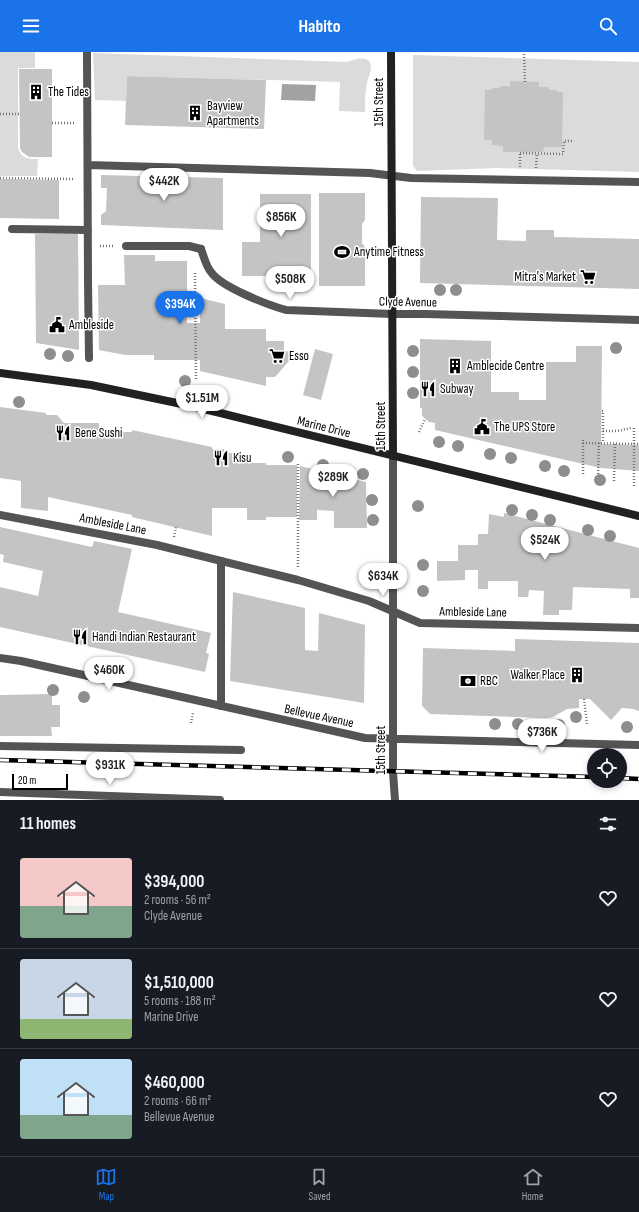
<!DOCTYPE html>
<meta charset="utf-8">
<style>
body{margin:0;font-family:"Sofia Sans Condensed",sans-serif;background:#242831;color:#f1f3f6;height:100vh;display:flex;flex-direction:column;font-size:15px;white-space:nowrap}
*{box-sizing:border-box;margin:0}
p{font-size:13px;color:#9ea1a6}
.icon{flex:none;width:22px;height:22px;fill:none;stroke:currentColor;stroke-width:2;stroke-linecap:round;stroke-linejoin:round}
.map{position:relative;height:748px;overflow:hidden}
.drawer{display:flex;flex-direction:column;background:#171b24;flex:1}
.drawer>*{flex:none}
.buttons{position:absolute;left:587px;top:696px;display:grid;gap:8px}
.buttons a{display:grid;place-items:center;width:40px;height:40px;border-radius:50%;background:#171b24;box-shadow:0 2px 6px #0003;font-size:20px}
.scale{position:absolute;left:12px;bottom:10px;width:56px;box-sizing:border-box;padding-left:4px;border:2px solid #000;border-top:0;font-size:11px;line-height:14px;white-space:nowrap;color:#000;-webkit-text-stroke:3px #fff;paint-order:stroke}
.price{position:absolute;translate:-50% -34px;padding:0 9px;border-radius:14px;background:#fff;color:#222;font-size:13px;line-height:26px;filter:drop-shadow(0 1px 2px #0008)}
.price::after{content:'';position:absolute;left:50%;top:24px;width:12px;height:9px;margin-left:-6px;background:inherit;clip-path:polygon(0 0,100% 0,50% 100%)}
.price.active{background:#1a73e8;color:#fff}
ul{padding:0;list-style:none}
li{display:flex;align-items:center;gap:12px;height:100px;padding:0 20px}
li+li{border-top:1px solid #363941}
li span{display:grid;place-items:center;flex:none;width:112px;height:80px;border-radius:4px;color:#555}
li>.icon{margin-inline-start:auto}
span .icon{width:48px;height:48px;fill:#fffc;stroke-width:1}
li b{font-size:17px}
h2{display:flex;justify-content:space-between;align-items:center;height:48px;padding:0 20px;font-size:17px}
header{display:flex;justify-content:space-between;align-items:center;height:52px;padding:0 20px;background:#1a73e8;color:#fff;font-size:18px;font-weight:700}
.menu{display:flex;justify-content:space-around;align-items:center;height:56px;border-top:1px solid #363941;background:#171b24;font-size:11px;color:#9ea1a6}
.menu a{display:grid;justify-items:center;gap:2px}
.menu .active{color:#1a73e8}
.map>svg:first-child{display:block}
.green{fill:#dbdbdb}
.water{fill:#a2a2a2}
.building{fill:#c4c4c4}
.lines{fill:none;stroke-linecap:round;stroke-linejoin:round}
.path{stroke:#767676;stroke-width:2.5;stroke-dasharray:1 2;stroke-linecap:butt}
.service{stroke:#545454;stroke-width:8}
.pedestrian{stroke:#545454;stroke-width:8}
.minor{stroke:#545454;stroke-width:8}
.tertiary{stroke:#545454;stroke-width:8}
.secondary{stroke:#212121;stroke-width:8}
.rail-casing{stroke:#000;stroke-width:4.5}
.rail{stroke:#fff;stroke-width:3;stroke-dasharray:9;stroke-linecap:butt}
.tree{fill:#8e8e8e}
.labels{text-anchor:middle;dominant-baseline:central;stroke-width:3;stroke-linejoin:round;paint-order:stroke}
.poi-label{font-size:13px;fill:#000;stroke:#fff;text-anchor:start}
.street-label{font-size:13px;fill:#000;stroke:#fff}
</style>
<header><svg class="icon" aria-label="menu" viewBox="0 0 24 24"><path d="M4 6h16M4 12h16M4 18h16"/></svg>Habito<svg class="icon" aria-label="search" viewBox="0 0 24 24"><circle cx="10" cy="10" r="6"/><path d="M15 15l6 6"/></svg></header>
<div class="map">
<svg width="639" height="748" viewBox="0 0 639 748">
<rect width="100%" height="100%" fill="#fff"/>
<path class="green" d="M0,0H35V16H18V96C21,106 28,107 38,107L37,124H0Z
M93,1L347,10C354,7 371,2 371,15C371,20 368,26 367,31C365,40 365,50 365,60L339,59L340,30L127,24L126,49L95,48Z
M413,3L639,10V120L496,116L417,119L413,114Z"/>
<path class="water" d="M282,32L316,33L315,49L281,48Z"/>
<path class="building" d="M19,17H52V105H29L22,100L20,96Z
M127,24L266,28L264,77L125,73Z
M510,29L539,30V35H549V38H557V40H563L562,95H544L543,100H503V94L492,93V88H484L485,38H492V36H500V34H510Z
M101,123L223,126V178L101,173V163L106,159L107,136H101Z
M0,127L59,128V167L0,166Z
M319,141H365V168L362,172V191L365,195V234H319Z
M260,142H311V224H242V190H260Z
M421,145L498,146L497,188L526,189V178H554V185L639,187V237L420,231Z
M35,182H78L79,298L36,291Z
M124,203H155V209H187V271H200V246L225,252V277H266V289H284V298L289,300V309L275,325H266V334L200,319V308H154V303H125L99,298L98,233H125Z
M420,287L491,289V340H519V348H546V310H576V294H602L601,392L639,393V419L601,416L435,378V371L429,370L422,364V356H420Z
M315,297L333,302L321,348L303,343Z
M0,355L46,361V363H57L64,371H99V380H132V378L212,395V397H224V401H232V405H241V408H251V411H266V413H297V465H266V468H247V456H212V484L132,465V463L48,445V459L21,456V429L0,426Z
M300,414L366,430L367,476H334V459L317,458V468H299Z
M504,461L639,496V546H630V537L573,535L572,558H559V563H543L544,539L529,538L528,545H518V529H488V537H478V518H465V528L437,529V509H458V493H478V482H488L489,462L504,465Z
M0,475L92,495L94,489L132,497L118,560L211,581L206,601L209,602L205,620L0,575V535L38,544L43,519L3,510L4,503L0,502Z
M233,540L305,556V598L318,599L319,561L365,573L364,651L230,629Z
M515,587L639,591V659L633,657L622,656L611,668L590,647H579V656L567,657L553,665L546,666L430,662L422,654L423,596L515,599Z
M52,642V653H60V675H51L52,684H0V643Z"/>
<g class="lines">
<path class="path" d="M524,2L525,30
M0,62H19
M52,71H75
M520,101L563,102L564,89H574
M520,115V100
M536,116L537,101
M0,126L75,127
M100,194H113
M195,221L196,329
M602,359H603V391
M603,379H617L631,376
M419,380L425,367
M583,391L639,392
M583,422V388
M598,425L599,391
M614,429L615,391
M634,434V376
M174,485L176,475
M298,515V411
M584,647L587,672
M191,671L193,661"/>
<path class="service" d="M87,0L88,229
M88,113L370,121L411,126L639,130
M12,177L88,178
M0,463L157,493L298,528L369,549L420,571L639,576
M0,694L241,698"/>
<path class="pedestrian" d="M126,194H189L201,197
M88,229L89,306"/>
<path class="minor" d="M201,197C204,205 206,214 211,220C221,235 268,253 286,258L392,262H426L639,268
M221,509V654
M393,687V720L395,748
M0,740L220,748"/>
<path class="tertiary" d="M393,404V687
M0,606L21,609L365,686L639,693"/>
<path class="secondary" d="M391,0L393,404
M0,321L91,333L196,355L639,464"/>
<defs>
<path id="rail" d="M0,708L594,725
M620,726L639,727"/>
</defs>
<use href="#rail" class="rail-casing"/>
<use href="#rail" class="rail"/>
</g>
<g class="tree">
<circle cx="440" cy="238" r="6"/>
<circle cx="456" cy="238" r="6"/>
<circle cx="616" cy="296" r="6"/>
<circle cx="413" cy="299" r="6"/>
<circle cx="50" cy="302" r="6"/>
<circle cx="68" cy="304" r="6"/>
<circle cx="413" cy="320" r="6"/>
<circle cx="185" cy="329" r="6"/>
<circle cx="413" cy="341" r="6"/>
<circle cx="19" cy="350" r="6"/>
<circle cx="439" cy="390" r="6"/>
<circle cx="458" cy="394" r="6"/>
<circle cx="490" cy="402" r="6"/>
<circle cx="288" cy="405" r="6"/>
<circle cx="511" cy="406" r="6"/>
<circle cx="323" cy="413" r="6"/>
<circle cx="545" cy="414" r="6"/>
<circle cx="564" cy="419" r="6"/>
<circle cx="363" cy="422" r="6"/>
<circle cx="600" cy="428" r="6"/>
<circle cx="372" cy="448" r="6"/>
<circle cx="418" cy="454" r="6"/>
<circle cx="512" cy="458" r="6"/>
<circle cx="532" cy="463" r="6"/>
<circle cx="373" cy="468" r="6"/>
<circle cx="550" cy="468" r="6"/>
<circle cx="588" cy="478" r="6"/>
<circle cx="610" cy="484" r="6"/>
<circle cx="423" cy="513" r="6"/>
<circle cx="423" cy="539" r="6"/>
<circle cx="53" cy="638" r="6"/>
<circle cx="84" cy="645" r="6"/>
<circle cx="576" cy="665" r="6"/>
<circle cx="495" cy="672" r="6"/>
<circle cx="518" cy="672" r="6"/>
<circle cx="559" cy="673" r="6"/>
<circle cx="627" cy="675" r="6"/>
</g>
<defs>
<symbol id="building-bare" viewBox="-9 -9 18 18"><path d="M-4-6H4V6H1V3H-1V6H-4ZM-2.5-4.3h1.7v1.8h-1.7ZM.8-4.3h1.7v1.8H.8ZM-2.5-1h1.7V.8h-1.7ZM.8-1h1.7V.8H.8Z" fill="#000" stroke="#fff" stroke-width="2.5" paint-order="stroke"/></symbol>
<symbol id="stadium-bare" viewBox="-9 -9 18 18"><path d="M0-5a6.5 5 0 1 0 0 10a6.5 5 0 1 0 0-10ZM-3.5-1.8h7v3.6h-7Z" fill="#000" stroke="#fff" stroke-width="2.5" paint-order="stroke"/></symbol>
<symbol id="supermarket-bare" viewBox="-9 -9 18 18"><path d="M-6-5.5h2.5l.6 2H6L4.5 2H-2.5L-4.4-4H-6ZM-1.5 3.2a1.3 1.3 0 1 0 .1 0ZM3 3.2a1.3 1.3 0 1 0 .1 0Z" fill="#000" stroke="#fff" stroke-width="2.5" paint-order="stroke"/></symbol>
<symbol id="civic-bare" viewBox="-9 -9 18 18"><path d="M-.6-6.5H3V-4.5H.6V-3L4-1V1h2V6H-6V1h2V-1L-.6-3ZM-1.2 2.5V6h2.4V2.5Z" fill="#000" stroke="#fff" stroke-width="2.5" paint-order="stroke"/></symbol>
<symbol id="restaurant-bare" viewBox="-9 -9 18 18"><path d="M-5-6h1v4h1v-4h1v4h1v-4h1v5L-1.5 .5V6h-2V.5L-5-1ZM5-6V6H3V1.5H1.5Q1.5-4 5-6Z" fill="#000" stroke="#fff" stroke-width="2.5" paint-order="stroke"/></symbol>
<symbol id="bank-bare" viewBox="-9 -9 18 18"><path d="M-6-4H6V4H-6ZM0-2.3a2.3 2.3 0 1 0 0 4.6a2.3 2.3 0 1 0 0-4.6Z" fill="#000" stroke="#fff" stroke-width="2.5" paint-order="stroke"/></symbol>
</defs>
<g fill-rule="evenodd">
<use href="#building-bare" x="25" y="29" width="22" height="22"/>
<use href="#building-bare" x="184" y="50" width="22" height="22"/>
<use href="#stadium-bare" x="331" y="189" width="22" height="22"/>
<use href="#supermarket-bare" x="577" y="214" width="22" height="22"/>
<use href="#civic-bare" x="46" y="262" width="22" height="22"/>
<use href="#supermarket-bare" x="266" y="293" width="22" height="22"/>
<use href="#building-bare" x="444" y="303" width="22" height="22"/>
<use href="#restaurant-bare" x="417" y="326" width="22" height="22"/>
<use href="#civic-bare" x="471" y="364" width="22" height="22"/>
<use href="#restaurant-bare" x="52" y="370" width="22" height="22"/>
<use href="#restaurant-bare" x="210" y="395" width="22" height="22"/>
<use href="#restaurant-bare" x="69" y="574" width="22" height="22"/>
<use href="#building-bare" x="566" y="612" width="22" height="22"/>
<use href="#bank-bare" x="457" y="618" width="22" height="22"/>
</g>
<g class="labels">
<g class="poi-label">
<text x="48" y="40">The Tides</text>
<text x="207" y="54">Bayview<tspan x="207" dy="15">Apartments</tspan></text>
<text x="354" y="200">Anytime Fitness</text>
<text x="576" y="225" text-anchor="end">Mitra's Market</text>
<text x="69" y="273">Ambleside</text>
<text x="289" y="304">Esso</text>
<text x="467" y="314">Amblecide Centre</text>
<text x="440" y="337">Subway</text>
<text x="494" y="375">The UPS Store</text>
<text x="75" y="381">Bene Sushi</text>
<text x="233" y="406">Kisu</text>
<text x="92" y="585">Handi Indian Restaurant</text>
<text x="565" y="623" text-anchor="end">Walker Place</text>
<text x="480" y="629">RBC</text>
</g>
<g class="street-label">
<text transform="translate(379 50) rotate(-90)">15th Street</text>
<text transform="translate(408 250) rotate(1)">Clyde Avenue</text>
<text transform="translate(381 374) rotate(-90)">15th Street</text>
<text transform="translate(324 375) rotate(14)">Marine Drive</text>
<text transform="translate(113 472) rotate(11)">Ambleside Lane</text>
<text transform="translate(473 560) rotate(1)">Ambleside Lane</text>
<text transform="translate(319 664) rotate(12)">Bellevue Avenue</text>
<text transform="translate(381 698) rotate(-90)">15th Street</text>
</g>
</g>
</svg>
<div class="buttons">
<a><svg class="icon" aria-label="locate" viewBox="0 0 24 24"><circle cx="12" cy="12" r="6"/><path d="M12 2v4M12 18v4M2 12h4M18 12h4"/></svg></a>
</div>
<div class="scale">20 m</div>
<b class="price" style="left:164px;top:150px">$442K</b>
<b class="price" style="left:281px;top:186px">$856K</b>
<b class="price" style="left:290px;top:248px">$508K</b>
<b class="price active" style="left:180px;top:273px">$394K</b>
<b class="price" style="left:202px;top:367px">$1.51M</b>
<b class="price" style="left:333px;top:446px">$289K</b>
<b class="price" style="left:545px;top:509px">$524K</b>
<b class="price" style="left:383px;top:545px">$634K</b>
<b class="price" style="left:109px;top:639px">$460K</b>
<b class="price" style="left:542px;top:701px">$736K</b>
<b class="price" style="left:110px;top:734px">$931K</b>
</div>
<section class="drawer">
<h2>11 homes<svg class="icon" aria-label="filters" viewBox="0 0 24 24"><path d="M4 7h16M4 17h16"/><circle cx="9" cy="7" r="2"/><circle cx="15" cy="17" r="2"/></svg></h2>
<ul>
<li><span style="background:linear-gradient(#f6c9c9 60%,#7fa58c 0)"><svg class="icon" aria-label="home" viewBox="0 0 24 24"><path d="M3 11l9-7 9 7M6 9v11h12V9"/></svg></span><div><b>$394,000</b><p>2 rooms · 56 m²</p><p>Clyde Avenue</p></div><svg class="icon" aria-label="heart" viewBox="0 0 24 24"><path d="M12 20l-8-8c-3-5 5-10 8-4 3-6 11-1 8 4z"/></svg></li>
<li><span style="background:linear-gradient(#c9d6e8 75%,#8fb573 0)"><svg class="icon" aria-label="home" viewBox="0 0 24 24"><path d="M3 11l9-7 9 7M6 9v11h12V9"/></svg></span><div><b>$1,510,000</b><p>5 rooms · 188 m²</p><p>Marine Drive</p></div><svg class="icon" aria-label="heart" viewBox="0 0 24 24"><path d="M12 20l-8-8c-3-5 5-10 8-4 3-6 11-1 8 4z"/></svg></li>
<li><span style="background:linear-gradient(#bfe0f5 70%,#7fa58c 0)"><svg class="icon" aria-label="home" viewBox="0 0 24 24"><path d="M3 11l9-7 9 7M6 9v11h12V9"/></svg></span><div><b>$460,000</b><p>2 rooms · 66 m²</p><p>Bellevue Avenue</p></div><svg class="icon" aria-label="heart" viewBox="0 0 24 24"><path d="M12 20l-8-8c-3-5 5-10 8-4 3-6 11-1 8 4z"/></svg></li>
</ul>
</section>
<nav class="menu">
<a class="active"><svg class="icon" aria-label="map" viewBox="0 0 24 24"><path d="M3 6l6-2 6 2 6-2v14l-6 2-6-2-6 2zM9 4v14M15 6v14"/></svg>Map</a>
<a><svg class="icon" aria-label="saved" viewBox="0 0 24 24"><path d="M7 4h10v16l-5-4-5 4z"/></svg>Saved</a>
<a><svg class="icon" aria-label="home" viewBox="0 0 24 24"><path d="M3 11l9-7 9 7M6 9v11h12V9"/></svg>Home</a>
</nav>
